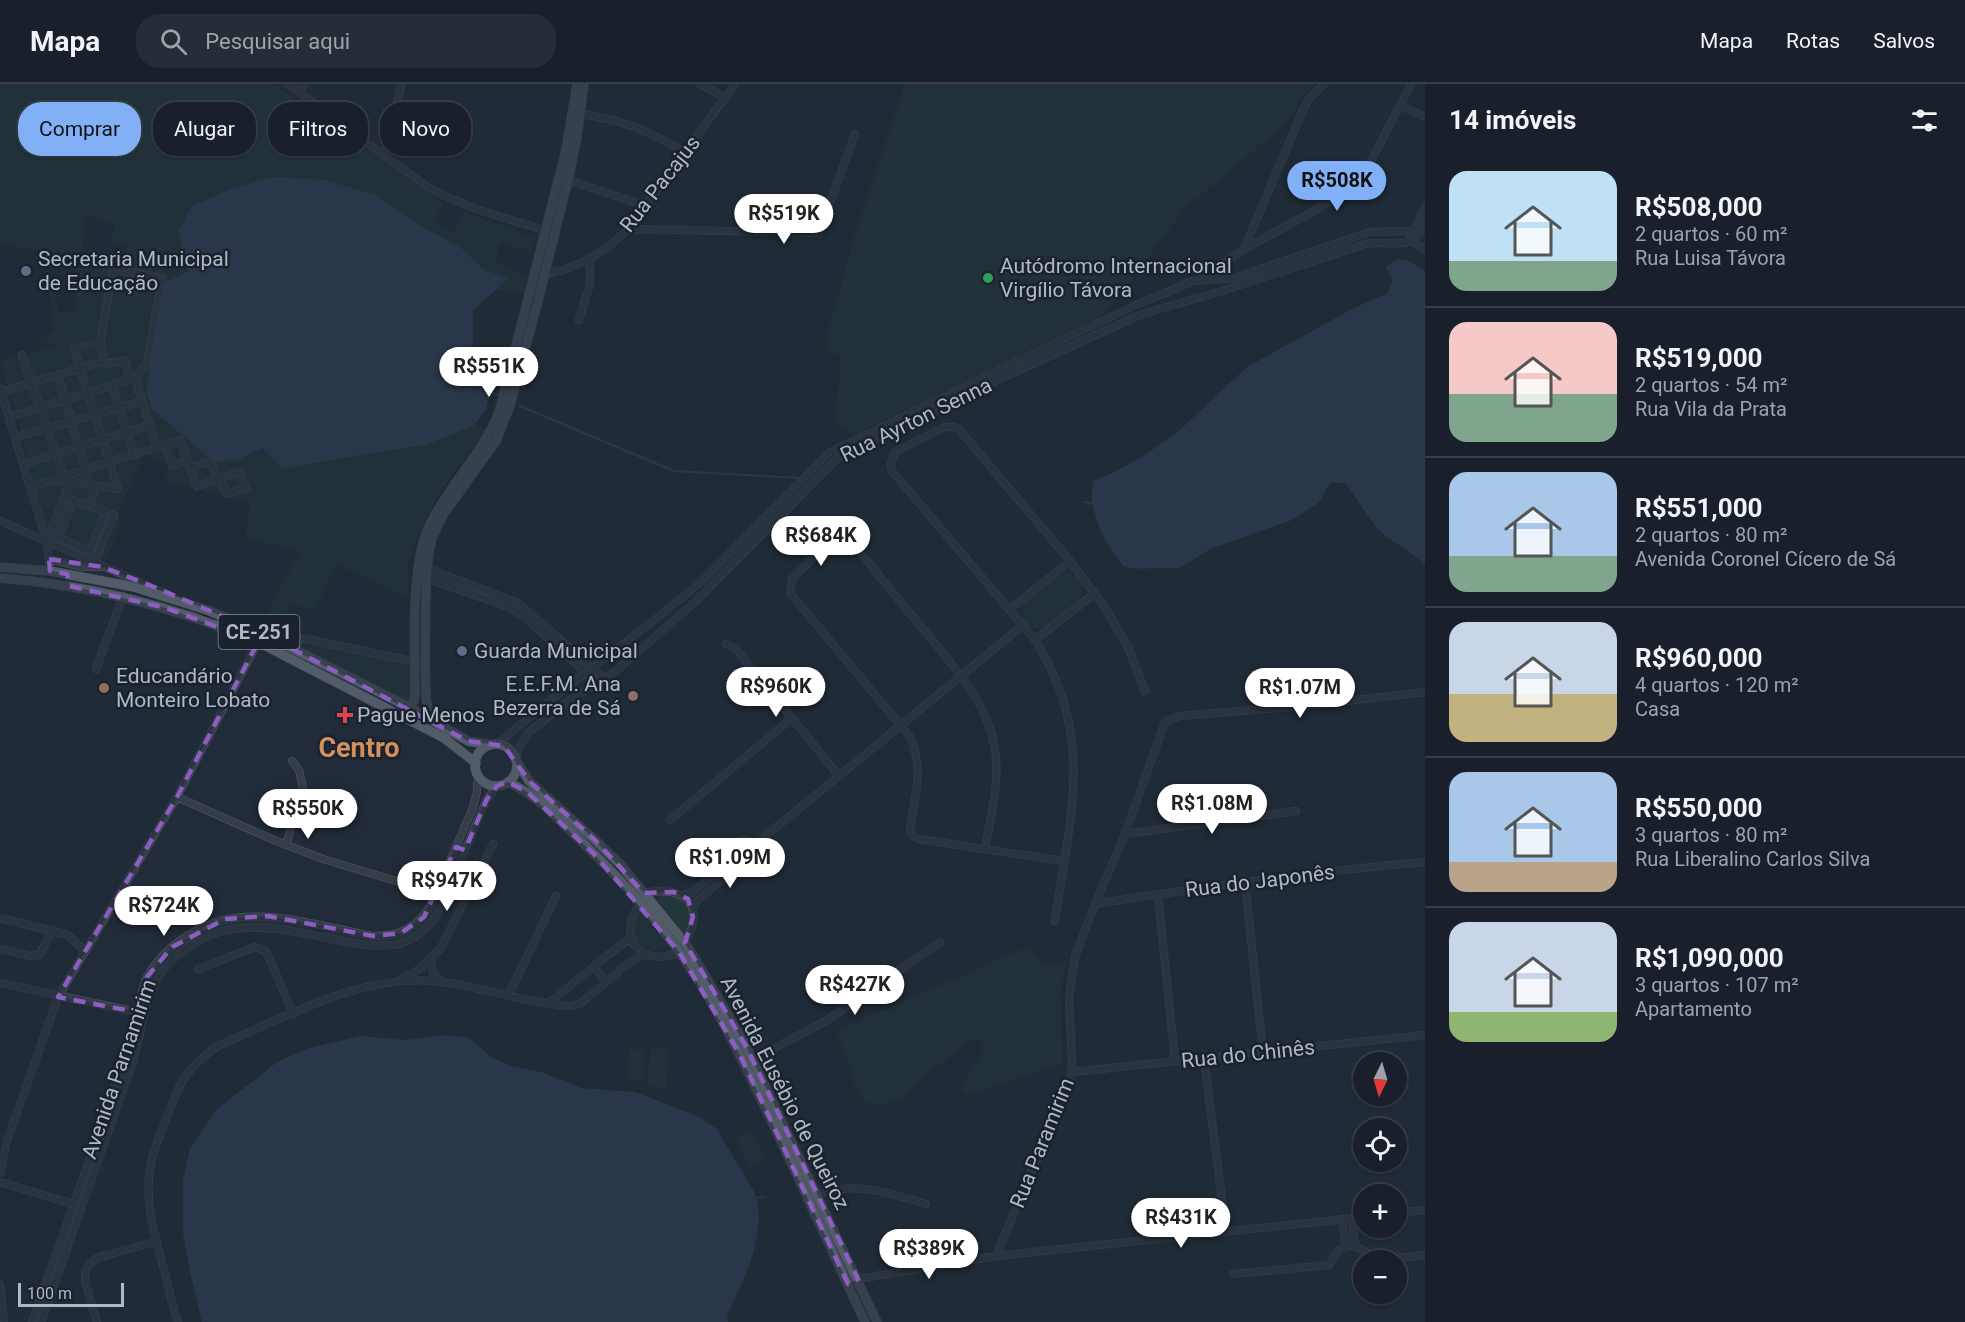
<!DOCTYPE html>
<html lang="pt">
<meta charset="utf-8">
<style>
body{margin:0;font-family:Roboto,sans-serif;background:#262d37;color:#f1f3f6;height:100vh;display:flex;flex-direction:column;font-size:22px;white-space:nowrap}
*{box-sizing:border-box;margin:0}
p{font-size:20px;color:#9fa3a9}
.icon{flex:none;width:33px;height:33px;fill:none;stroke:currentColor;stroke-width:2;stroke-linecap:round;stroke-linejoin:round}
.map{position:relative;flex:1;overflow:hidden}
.side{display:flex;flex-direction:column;background:#19202b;width:540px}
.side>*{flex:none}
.hud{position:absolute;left:18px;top:18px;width:570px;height:54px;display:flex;gap:12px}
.needle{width:39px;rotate:185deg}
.controls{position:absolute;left:1353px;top:968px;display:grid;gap:12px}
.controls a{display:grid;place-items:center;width:54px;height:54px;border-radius:50%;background:#19202b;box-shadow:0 2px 4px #0004,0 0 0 2px #373e47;font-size:30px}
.scale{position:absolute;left:18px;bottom:15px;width:106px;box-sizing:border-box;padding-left:6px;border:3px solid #afb8c5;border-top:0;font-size:16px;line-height:21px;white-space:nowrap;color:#afb8c5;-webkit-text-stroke:4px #1a222e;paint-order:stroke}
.price{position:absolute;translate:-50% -51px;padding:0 14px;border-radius:21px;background:#fff;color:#222;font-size:20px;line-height:39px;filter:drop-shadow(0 2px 3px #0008)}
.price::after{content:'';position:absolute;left:50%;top:36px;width:18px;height:14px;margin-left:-9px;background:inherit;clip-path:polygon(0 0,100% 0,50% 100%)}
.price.active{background:#82b0f7;color:#111}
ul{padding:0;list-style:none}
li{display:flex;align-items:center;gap:18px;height:150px;padding:0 24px}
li+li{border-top:2px solid #373e47}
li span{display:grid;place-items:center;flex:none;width:168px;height:120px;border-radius:18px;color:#555}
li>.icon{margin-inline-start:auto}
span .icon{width:72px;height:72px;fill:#fffc;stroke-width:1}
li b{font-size:26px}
h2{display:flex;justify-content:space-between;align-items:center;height:72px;padding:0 24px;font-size:26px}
.pill{padding:0 21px;border-radius:24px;background:#19202b;box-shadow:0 2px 4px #0004,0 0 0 2px #373e47;font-size:21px;line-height:54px}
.pill.active{background:#82b0f7;color:#111}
header{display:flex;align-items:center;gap:36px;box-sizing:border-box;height:84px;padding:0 30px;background:#19202b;border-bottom:2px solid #373e47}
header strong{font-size:28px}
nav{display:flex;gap:33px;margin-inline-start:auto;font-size:21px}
.search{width:420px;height:54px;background:#262d37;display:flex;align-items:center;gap:15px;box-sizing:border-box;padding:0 21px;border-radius:24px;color:#9fa3a9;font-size:22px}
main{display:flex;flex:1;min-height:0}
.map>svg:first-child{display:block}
.green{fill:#23373a;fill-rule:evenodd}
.water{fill:#354660}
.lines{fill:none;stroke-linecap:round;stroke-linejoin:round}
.stream{stroke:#354660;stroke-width:2}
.minor-casing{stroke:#525b67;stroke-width:8}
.major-casing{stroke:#3e4652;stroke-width:10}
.minor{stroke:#353d49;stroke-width:7}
.major{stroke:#525c69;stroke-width:9}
.marked{fill:none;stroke:#8d5dc1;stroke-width:4.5;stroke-dasharray:12 8;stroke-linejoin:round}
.service-dot{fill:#5c6f8a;stroke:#1a222e;stroke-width:2}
.leisure-dot{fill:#2e9e5b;stroke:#1a222e;stroke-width:2}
.education-dot{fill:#8d6e63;stroke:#1a222e;stroke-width:2}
.health-dot{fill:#e0444e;stroke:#1a222e;stroke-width:2}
.labels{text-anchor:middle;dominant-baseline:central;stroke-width:5;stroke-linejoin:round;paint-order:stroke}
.shield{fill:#1a222e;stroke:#828b98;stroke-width:1.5}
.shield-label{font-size:20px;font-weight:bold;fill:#afb8c5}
.street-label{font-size:21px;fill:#afb8c5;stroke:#1a222e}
.poi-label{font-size:21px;fill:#afb8c5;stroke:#1a222e;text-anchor:start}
.district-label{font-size:27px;font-weight:bold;fill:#d3905d;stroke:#1a222e}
</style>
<header>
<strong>Mapa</strong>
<div class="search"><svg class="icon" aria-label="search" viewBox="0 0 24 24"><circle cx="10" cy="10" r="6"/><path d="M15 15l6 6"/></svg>Pesquisar aqui</div>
<nav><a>Mapa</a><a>Rotas</a><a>Salvos</a></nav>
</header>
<main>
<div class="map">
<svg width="1425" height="1238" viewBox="0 0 1425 1238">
<rect width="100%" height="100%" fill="#212b39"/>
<path class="green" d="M0,0H273L444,120L433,137L453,149L464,128L536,154L531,167L499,159L496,179L528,192L525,210L495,205L507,194L484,186L460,163L419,141L272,93L231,105L192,122L183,170L252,371L263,364L365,370L426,361L473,342L485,346L440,407L421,443L407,480L409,515L336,480L315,526L290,520L279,544L411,573V614L405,618L276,552L279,544L263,537L301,467L246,454L250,419L164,397L170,382L143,371L117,432L122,435L106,477L49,453L28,379L23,351L0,277L65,259L36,260L52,246L53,242L49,207L56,206L58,229L76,227L71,172L0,160ZM85,131L115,141L111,157L126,162L124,174L110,179L82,173Z
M905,0H1315L1302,11L1291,35L1185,124L1105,230L855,350L843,346L835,339L841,272L824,265L853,157Z
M1061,489C1068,488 1074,489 1079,495C1094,513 1057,534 1045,544C1034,547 1025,543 1022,532L1023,520Z
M733 771a11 11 0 1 1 22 0a11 11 0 1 1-22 0Z
M662,810C684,812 700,826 685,848H683L657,815Z
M436,815L440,817C411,872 381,860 329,852L330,848C379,857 409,866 436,815Z
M638,828H641L667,861L666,864C651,870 630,861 633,842C633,838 637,832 638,828Z
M254,835L313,844L312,848L254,839L227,842L212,846L184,861L154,892L147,907L135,961L122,1002L38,1238H35L146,898C178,853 200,840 254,835Z
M1027,863L1041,878L1065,881L1061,911L1063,979L968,1011L960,1006L984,966L982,957L973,954L923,993L900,1015L882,1022L865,1018L855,1002L851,984L836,947Z
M650,964L669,966L666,1004L647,1002Z
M630,965L646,966L643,997L627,996Z
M751,1046L765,1077L750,1084L736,1053Z"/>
<path class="water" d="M272,93L324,96L376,111L419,141L460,163L484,186L508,194L473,227V294L491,303L486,325L473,342L426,361L365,370L283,385L263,364L239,375L218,378L206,371L152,325L146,307L164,199L189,187L183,170L179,146L192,122L231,105Z
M1399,175L1407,176L1425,187V481C1413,469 1399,462 1386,452C1369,438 1359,416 1345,399H1330L1319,418L1292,436L1210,465L1178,485C1160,481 1141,488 1123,482C1107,462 1096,442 1092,416C1091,410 1094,403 1093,397L1115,388L1145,371L1181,345L1247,283L1356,223L1387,210L1393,197L1386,182Z
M447,951L469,954L491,973L510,982L541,988L581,1004L635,1008L697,1032L716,1044L755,1109C767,1151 745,1194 727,1231L728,1238H202L190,1188L183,1149V1096L190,1065L215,1027L277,978L306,965L360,952L403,956Z"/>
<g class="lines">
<path class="stream" d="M489,307L500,312
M520,322L674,387L800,394
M1083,418L1096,420
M756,1114L765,1113"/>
<defs>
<path id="minor" d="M288,0L384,72L428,103L445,112L476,125L550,148
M700,0L725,14
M299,8L304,0
M1400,21L1425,33
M581,30C624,36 649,47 686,69
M384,72L391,37L402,0
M568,96L646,122
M628,145L819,149L855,50
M1409,155L1425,165
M1244,165L1303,26L1308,16L1324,0
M542,191C577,185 604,169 628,145L735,0
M1199,196L1244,165L1314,127L1350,104L1371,77L1411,0
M579,236L590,200V175
M22,271L65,396
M104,277L108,280L124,276L131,295
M58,292L90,401L94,407L90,422
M112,301L134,371
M0,304L47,459L50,487
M1,308L104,277L100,258L113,185L162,194L147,279L135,294L157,363L31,403
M10,333L135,294
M16,353L143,317
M165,361L172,382L187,376
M157,363L180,356L197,402C212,397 226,392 240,388L246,404L226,410L220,394
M24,380L150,341
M190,384L211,377L217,395
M56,396L118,405L74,265L100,258
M64,413L114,431L94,478
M73,416L58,454L90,467L106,428
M0,437L169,511
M47,458L70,398
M49,475L83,483H100
M424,483L518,519L592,583L605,596
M423,493L511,524L527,535L598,600
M1009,526L1070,477
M266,551L277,549L411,577L415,576
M1035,556L1095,509
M726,560L736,565L839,692
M96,585L123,512
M498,660C563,602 636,554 702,497L830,368L1011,280L1136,221L1193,197L1234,194L1370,148L1410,147L1416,142L1425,123
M516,675L520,661L529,648L567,618L616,587L695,518L838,374L1004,293L1142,230L1222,207L1365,160C1391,155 1411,170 1425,141
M177,713L274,756L323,775L436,809
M670,736L792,634
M1125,750L1296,727
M729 771a15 15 0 1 1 30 0a15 15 0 1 1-30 0Z
M286,761L303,704L299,686L292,677
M756,762L762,755L1022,542
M985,765C991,732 1000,698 995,665C987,615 950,579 920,541C896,513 873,484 850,456L842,452L833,454L792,495L790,509L910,653C924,683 915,714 910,745L912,751L918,755L1063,777
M1245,798L1263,968
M644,809C684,801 707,820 685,859
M1158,810L1175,977
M683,811L691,809L731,776
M641,819C614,852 641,885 679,868
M1095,820C1204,803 1315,787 1425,778
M692,824L699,815L737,783
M0,834L68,851L85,867
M1055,837C1070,732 1096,652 1035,556L892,387L891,379L895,368L945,343H953L959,345L1070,477L1104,522L1128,563L1145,607
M0,865L30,872L39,871L53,846
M608,871L631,854
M431,876L433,889L441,898
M594,883L605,898
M198,885L255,863L265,867L268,871L293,930
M621,885L644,870
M400,896L418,886L441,864L493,760
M0,899L137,928
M509,910L556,812
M549,919L604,874
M1204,974L1226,1148
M752,976L824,938L940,858
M1072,988L1425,951
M0,1089L7,1057L58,913L177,713L258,558
M0,1098L73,1120
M817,1111C854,1096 889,1109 926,1120
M1396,1129L1425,1126
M1352,1134L1355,1162
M1342,1135L1346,1162
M996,1172L1070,996L1072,982L1069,914L1075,873L1095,820L1125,750L1164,641L1168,636L1180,632L1303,622L1425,608
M1381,1176L1425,1171
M1233,1190L1329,1181C1332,1177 1334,1172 1337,1168C1352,1154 1365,1167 1378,1176
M852,1197L858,1195L996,1172L1364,1133
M0,1201L4,1238
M32,1238C60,1157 91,1076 117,994C125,972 131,950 137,928C140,917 142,904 147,893C159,870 184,851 208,841C256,820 323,843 373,852C399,852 416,845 430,822L472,726L477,708L478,691
M41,1238C71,1152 102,1067 132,981C140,956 143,927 153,903C159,890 168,879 178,871C225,828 287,846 342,857C362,861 385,865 405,858C419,853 430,841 438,829L487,715L497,702
M97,1238L85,1197V1189L88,1182L97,1174L157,1157
M178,1238C172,1222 169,1205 165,1189C156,1156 144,1119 150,1085C152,1067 161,1050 167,1033C179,999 189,980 220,961C285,933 362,890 434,897C479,902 526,919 570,922L581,919L617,889"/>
<path id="major" d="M0,483L50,487L134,503L207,526L266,551L409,623L468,657L491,661
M0,494C90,501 175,523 258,558L444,654L476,679
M409,623L414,617L415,608C415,564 410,478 430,440C450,400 483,369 499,328L566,66L577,0
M431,635L426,615L425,574L426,494L429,468L432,454L443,431L496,357L510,322L537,221L568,96L577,53L584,0
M475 681a21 21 0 1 1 42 0a21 21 0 1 1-42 0Z
M517,678L529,697L594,755L621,781L685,859L700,883L746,962L877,1238
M508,698C537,711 559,736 582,758C625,799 666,845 698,896C730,947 755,1003 781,1057C809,1117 837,1178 865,1238"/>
</defs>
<use href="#minor" class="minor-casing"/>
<use href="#major" class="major-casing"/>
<use href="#minor" class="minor"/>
<use href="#major" class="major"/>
</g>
<path d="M0 0H1425V1238H0ZM49,475L103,483L154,503L266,551L468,657L504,662L529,697L594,755L644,809L674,808L688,815L693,833L685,859L746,962L858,1195L848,1200L739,969L679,868L593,769L527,708L508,698L497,702L487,715L465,766L456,763L424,833L401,849L373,852L268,832L225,835L172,863L147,893L137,928L58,913L177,713L258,558L166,524L70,502L67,490L50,487Z" fill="#212b39" fill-opacity=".55" fill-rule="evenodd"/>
<path class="marked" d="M49,475L103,483L154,503L266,551L468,657L504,662L529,697L594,755L644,809L674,808L688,815L693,833L685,859L746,962L858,1195L848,1200L739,969L679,868L593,769L527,708L508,698L497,702L487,715L465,766L456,763L424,833L401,849L373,852L268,832L225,835L172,863L147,893L137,928L58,913L177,713L258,558L166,524L70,502L67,490L50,487Z"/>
<g class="service-dot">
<circle cx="26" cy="187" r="6"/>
<circle cx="462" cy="567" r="6"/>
</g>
<circle class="leisure-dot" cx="988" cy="194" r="6"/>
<g class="education-dot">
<circle cx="104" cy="604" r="6"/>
<circle cx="633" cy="612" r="6"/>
</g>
<path class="health-dot" d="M342 622h6v6h6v6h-6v6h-6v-6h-6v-6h6z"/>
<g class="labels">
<rect class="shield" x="218.5" y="531" width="81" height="34" rx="4.5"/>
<g class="shield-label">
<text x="259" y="548">CE-251</text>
</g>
<g class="street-label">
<text transform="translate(660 100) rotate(-52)">Rua Pacajus</text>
<text transform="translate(916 336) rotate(-26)">Rua Ayrton Senna</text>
<text transform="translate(1260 797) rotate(-7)">Rua do Japonês</text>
<text transform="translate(1248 970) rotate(-6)">Rua do Chinês</text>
<text transform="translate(119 985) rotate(-71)">Avenida Parnamirim</text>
<text transform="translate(785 1009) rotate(63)">Avenida Eusébio de Queiroz</text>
<text transform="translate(1042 1059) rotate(-68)">Rua Paramirim</text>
</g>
<g class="poi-label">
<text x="38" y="175">Secretaria Municipal<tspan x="38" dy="24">de Educação</tspan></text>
<text x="1000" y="182">Autódromo Internacional<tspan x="1000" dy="24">Virgílio Távora</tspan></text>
<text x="474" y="567">Guarda Municipal</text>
<text x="116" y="592">Educandário<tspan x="116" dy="24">Monteiro Lobato</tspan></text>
<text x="621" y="600" text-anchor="end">E.E.F.M. Ana<tspan x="621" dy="24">Bezerra de Sá</tspan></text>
<text x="357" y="631">Pague Menos</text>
</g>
<g class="district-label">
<text x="359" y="664">Centro</text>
</g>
</g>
</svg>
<div class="controls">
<a><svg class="needle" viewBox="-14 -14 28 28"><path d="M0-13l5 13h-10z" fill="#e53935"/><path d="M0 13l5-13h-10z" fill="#9fa3a9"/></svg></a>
<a><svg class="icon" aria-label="locate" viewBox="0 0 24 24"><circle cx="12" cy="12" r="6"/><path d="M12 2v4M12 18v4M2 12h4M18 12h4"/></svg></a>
<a>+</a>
<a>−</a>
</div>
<div class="scale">100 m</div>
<b class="price active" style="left:1337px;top:128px">R$508K</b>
<b class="price" style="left:784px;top:161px">R$519K</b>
<b class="price" style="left:489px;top:314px">R$551K</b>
<b class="price" style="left:821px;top:483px">R$684K</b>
<b class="price" style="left:776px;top:634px">R$960K</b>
<b class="price" style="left:1300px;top:635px">R$1.07M</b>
<b class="price" style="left:1212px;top:751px">R$1.08M</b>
<b class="price" style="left:308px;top:756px">R$550K</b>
<b class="price" style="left:730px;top:805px">R$1.09M</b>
<b class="price" style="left:447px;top:828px">R$947K</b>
<b class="price" style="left:164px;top:853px">R$724K</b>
<b class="price" style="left:855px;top:932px">R$427K</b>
<b class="price" style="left:1181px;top:1165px">R$431K</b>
<b class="price" style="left:929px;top:1196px">R$389K</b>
<div class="hud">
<a class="pill active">Comprar</a>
<a class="pill">Alugar</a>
<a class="pill">Filtros</a>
<a class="pill">Novo</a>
</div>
</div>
<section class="side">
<h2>14 imóveis<svg class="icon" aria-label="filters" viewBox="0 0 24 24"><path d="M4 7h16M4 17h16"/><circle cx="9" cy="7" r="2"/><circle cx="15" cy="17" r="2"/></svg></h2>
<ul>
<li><span style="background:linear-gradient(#bfe0f5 75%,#7fa58c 0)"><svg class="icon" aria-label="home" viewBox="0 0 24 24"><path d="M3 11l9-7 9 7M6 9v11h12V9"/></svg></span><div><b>R$508,000</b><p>2 quartos · 60 m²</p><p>Rua Luisa Távora</p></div></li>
<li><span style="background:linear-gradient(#f6c9c9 60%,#7fa58c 0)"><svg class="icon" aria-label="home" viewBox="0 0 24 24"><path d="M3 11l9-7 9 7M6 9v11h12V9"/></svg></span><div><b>R$519,000</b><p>2 quartos · 54 m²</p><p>Rua Vila da Prata</p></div></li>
<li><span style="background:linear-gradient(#a9c7e8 70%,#7fa58c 0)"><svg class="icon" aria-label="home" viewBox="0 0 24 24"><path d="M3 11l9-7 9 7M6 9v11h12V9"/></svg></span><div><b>R$551,000</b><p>2 quartos · 80 m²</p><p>Avenida Coronel Cícero de Sá</p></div></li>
<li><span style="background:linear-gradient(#c9d6e8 60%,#c2b280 0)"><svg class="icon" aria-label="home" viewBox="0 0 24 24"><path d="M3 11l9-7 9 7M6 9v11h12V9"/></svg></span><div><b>R$960,000</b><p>4 quartos · 120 m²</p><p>Casa</p></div></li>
<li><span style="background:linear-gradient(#a9c7e8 75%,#b9a48a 0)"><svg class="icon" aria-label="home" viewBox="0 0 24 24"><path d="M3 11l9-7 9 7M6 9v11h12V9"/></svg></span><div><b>R$550,000</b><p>3 quartos · 80 m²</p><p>Rua Liberalino Carlos Silva</p></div></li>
<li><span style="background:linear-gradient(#c9d6e8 75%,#8fb573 0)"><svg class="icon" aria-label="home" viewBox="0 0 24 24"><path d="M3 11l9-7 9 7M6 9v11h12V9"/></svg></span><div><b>R$1,090,000</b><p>3 quartos · 107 m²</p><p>Apartamento</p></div></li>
</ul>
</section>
</main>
